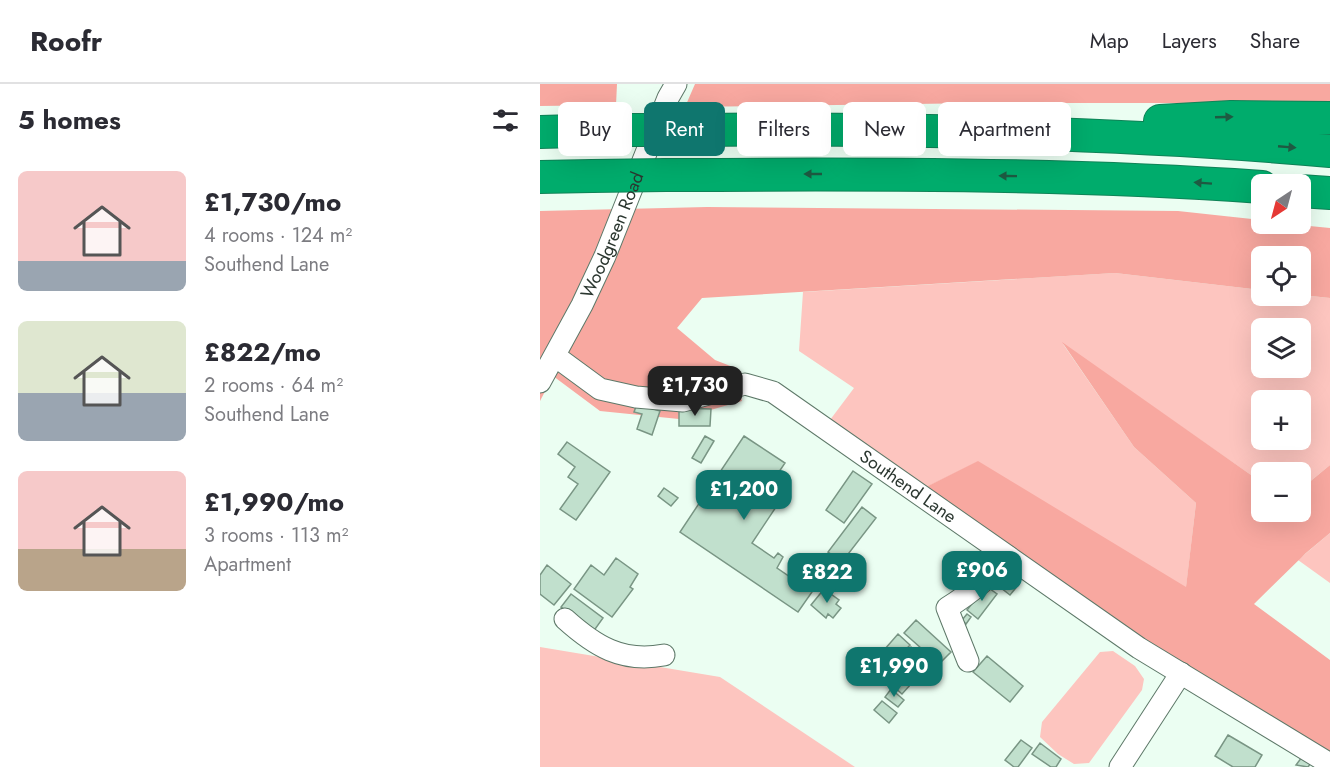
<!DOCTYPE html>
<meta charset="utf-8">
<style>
body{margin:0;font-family:Jost,sans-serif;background:#f7f7f7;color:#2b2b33;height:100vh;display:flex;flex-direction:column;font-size:22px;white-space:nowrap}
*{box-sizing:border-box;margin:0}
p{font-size:20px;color:#7c7c81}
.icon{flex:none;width:33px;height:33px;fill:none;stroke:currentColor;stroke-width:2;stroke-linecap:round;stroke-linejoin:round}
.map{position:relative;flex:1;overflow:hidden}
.sheet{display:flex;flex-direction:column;background:#fff;width:540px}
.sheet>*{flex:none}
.hud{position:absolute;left:18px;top:18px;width:570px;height:54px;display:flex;gap:12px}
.needle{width:39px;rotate:216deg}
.tools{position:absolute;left:711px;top:90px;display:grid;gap:12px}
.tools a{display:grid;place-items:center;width:60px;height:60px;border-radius:9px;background:#fff;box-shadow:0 6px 24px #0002;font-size:30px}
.price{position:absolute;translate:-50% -51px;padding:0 14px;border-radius:12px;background:#0f766e;color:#fff;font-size:20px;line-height:39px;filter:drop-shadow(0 2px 3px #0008)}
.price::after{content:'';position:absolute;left:50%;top:36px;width:18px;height:14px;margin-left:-9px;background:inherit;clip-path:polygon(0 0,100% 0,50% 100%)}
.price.active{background:#222;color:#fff}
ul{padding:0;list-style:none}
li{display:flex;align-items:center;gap:18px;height:150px;padding:0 18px}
li span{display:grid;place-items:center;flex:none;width:168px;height:120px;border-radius:9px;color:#555}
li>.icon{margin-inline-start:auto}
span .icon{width:72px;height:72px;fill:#fffc;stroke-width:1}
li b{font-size:26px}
h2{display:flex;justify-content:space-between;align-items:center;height:72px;padding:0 18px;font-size:26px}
.chip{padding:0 21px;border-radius:9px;background:#fff;box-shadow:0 6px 24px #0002;font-size:21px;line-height:54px}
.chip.active{background:#0f766e;color:#fff}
header{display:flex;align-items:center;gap:36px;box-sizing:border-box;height:84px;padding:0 30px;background:#fff;border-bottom:2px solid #e1e1e2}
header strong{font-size:28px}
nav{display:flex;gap:33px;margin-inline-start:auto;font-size:21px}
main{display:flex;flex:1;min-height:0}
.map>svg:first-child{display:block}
.green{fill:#fdc5bf;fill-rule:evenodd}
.forest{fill:#f8a8a0}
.building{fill:#c1e0cd;stroke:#799584;stroke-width:1.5}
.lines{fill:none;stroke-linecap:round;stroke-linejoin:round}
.minor-casing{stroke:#5d7868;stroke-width:23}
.highway-casing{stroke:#0f8357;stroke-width:34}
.minor{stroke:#fff;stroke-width:21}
.highway{stroke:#00ac6c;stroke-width:32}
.highway-bridge-casing{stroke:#0f8357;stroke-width:34;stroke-linecap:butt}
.highway-bridge{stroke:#00ac6c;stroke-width:32}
.oneway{fill:#1e5a42}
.labels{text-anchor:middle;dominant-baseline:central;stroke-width:4.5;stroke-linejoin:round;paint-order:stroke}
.street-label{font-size:18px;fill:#2b3730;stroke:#ebfef2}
</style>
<header>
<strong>Roofr</strong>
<nav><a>Map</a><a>Layers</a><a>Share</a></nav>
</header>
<main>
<section class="sheet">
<h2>5 homes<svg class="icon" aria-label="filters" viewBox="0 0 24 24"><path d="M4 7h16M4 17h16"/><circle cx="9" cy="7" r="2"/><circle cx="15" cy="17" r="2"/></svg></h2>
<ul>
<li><span style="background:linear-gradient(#f6c9c9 75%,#9aa5b1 0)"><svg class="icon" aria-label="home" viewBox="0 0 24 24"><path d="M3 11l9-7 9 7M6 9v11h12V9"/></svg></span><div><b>£1,730/mo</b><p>4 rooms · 124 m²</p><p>Southend Lane</p></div></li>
<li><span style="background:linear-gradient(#dfe7d0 60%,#9aa5b1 0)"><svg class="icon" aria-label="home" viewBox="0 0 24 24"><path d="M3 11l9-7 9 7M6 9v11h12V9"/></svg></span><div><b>£822/mo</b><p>2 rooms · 64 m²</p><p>Southend Lane</p></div></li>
<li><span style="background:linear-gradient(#f6c9c9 65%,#b9a48a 0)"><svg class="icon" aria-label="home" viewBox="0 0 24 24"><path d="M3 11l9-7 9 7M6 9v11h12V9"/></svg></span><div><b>£1,990/mo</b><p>3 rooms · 113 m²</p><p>Apartment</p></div></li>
</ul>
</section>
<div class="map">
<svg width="790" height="683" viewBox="0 0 790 683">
<rect width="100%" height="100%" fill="#ebfef2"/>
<path class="green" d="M575,189L721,206L722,212L761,211L790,214V381L761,405L760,388H722L721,398L523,260L594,363L656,419L646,504L438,378L368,412L278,352L314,304L259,267L263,208ZM722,244H760V284H722ZM722,316H760V356H722Z
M790,449V499L758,476Z
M0,563L180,593L315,683H0Z
M573,567L595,582L604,595L602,606L549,679L534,680L518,670L500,653L502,638L560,568Z"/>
<path class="forest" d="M0,0H77L76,21L0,22Z
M155,0H790V19H446L145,23Z
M167,123L638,127L721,136L722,140H749L790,144V214L761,211L760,172H722L721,206L575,189L162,214L137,244L175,276L193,283L202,317L139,335L60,327L13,292L0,317V127Z
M522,258L721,398L722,428H760L761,405L790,381V449L766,469L714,520L790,576V683L368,412L438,377L646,503L656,419L594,363Z"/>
<path class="building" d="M97,320L120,327L112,351L97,345L102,330L94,328Z
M139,324L171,325L170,342H139Z
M165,352L174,357L161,379L152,374Z
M204,352L245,379L224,410L238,420L212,459L234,474L238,469L243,473L237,484L272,508L258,528L140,448Z
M27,358L70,388L36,436L20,425L38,400L28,393L35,383L18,370Z
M313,387L332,400L304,439L286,426Z
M124,404L138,414L131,422L118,412Z
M322,423L336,434L302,478L288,468Z
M76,474L98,490L90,503L93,505L72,533L34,505L51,481L64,491Z
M7,481L31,500L14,521L0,510V491Z
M459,485L479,500L470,511L451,496Z
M446,502L457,510L438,535L427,526Z
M284,505L299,516L296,520L301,524L293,534L288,530L286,534L271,521Z
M31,510L63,534L53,548L21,523Z
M427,530L431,533L426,540L422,536Z
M376,536L411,568L399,580L364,549Z
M358,550L370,561L341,593L330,582Z
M371,563L390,579L362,610L344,594Z
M447,572L483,602L470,618L433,588Z
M351,605L364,616L358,623L345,613Z
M342,617L357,629L349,639L334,626Z
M688,651L722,671L715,683H693L675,672Z
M481,656L492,664L478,683H474L465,676Z
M500,659L521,675L516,683H511L492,670Z
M762,673L771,679L768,683L756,681Z"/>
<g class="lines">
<defs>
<g id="minor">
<path id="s1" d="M15,272L60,305L96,313L143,317L205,300L233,308L599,564L790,680"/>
<path id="s2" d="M0,298L42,221L65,172L128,14L136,0"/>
<path d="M25,535C55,562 82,579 124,571"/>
<path d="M428,577L407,524C431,509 450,494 467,472"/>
<path d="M580,683L641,589"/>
</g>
<path id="highway" d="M620,37L691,33L790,34
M145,46C361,44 575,48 790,67
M0,48L73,46
M126,91C325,90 523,89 722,103
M0,93L52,92
M760,107L790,109"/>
</defs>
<use href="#minor" class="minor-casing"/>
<use href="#highway" class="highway-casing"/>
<use href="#minor" class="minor"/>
<use href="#highway" class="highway"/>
<defs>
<path id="highway-bridge" d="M73,46H145
M52,92L126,91"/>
</defs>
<use href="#highway-bridge" class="highway-bridge-casing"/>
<use href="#highway-bridge" class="highway-bridge"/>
</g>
<defs><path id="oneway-solid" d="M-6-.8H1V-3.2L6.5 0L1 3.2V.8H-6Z" transform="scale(1.5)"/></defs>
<g class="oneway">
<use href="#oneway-solid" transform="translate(684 33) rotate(-2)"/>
<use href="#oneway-solid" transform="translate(747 63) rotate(5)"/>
<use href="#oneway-solid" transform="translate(273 90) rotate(180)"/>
<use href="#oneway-solid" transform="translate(468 92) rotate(-179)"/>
<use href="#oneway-solid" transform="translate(663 99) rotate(-176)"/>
</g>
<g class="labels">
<g class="street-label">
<text stroke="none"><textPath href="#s2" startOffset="164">Woodgreen Road</textPath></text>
<text stroke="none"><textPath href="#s1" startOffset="398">Southend Lane</textPath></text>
</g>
</g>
</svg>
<div class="tools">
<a><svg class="needle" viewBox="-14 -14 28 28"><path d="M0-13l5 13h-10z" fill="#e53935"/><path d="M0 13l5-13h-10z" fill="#7c7c81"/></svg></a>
<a><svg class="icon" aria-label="locate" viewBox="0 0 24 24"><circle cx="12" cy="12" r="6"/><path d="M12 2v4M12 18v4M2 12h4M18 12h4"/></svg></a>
<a><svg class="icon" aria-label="layers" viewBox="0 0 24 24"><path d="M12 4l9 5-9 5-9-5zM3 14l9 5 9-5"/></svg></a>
<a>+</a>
<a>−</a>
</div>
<b class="price active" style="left:155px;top:333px">£1,730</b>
<b class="price" style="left:204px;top:437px">£1,200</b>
<b class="price" style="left:442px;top:518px">£906</b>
<b class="price" style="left:287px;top:520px">£822</b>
<b class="price" style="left:354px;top:614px">£1,990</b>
<div class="hud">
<a class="chip">Buy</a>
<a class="chip active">Rent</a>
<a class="chip">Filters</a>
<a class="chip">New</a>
<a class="chip">Apartment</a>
</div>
</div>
</main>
